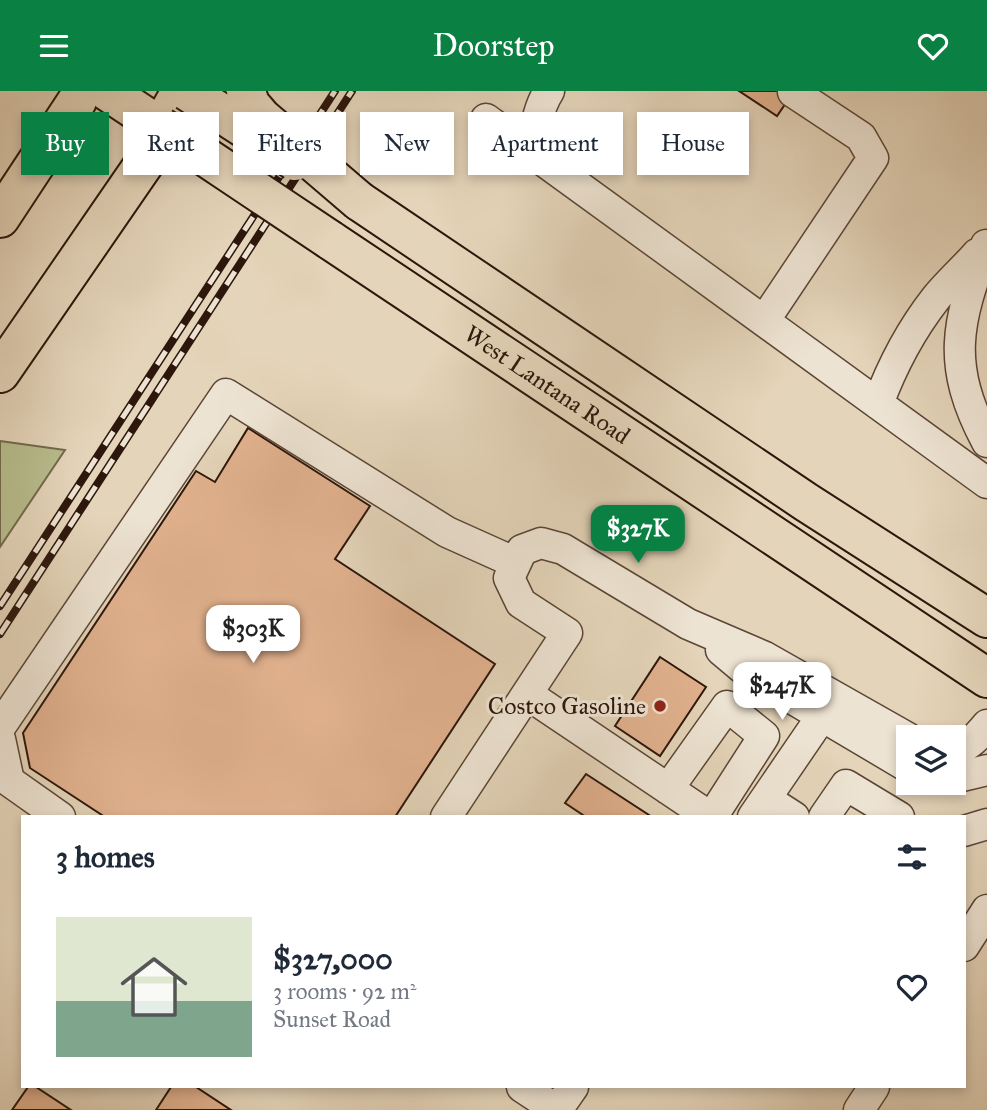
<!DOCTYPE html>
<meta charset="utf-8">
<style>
body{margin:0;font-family:"IM FELL Great Primer",serif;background:#f2f2f3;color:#1f2937;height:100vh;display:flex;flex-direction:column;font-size:26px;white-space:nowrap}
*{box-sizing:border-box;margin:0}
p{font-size:23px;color:#747a83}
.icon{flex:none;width:38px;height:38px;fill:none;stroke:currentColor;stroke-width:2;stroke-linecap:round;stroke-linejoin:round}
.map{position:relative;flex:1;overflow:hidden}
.side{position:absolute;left:21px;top:724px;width:945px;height:273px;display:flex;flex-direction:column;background:#fff;border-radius:0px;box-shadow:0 4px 10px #0003}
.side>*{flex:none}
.guide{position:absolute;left:21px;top:21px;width:945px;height:63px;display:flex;gap:14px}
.tools{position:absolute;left:896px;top:634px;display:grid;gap:14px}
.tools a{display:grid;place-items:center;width:70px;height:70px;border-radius:0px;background:#fff;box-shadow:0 4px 10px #0003;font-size:35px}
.price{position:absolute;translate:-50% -60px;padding:0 16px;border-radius:14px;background:#fff;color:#222;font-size:23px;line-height:46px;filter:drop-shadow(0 2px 4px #0008)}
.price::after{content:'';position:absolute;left:50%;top:42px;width:21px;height:16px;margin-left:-10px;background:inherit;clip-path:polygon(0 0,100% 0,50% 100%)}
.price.active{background:#0b8043;color:#fff}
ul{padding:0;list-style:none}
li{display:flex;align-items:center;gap:21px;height:175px;padding:0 35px}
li+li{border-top:2px solid #e0e1e3}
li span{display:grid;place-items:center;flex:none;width:196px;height:140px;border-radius:0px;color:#555}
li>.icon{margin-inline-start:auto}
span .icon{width:84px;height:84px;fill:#fffc;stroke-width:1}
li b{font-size:30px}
h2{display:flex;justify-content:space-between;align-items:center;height:84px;padding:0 35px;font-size:30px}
.pill{padding:0 24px;border-radius:0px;background:#fff;box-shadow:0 4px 10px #0003;font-size:24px;line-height:63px}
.pill.active{background:#0b8043;color:#fff}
header{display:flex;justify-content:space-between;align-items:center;height:91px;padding:0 35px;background:#0b8043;color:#fff;font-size:32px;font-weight:600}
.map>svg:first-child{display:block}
.green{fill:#b7bc8d;stroke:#72694c;stroke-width:2}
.building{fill:#e1b18e;stroke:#2d160b;stroke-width:2}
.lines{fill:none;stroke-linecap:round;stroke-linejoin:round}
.minor-casing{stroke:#5b4636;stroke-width:33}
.major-casing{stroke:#2d160b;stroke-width:42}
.highway-casing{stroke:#2d160b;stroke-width:42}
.minor{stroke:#ede3d2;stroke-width:30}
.major{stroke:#e4d4b9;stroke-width:38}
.highway{stroke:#e4d4b9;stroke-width:38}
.rail-casing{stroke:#2d160b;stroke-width:8}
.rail{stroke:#ede3d2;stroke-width:5;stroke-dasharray:16;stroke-linecap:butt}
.major-bridge-casing{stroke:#2d160b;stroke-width:42;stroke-linecap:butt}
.highway-bridge-casing{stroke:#2d160b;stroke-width:42;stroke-linecap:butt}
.major-bridge{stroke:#e4d4b9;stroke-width:38}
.highway-bridge{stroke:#e4d4b9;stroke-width:38}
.poi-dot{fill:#8f2418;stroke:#ede3d2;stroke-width:2.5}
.labels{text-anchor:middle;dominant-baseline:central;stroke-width:6;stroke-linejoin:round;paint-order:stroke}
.street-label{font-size:24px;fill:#2d160b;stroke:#ede3d2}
.poi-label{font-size:24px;fill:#2d160b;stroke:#ede3d2;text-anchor:end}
</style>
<header><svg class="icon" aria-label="menu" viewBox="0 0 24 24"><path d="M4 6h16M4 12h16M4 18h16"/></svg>Doorstep<svg class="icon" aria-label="heart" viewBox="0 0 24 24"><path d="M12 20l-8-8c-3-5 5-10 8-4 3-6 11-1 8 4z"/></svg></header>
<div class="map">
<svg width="987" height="1019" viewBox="0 0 987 1019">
<rect width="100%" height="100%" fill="#e4d4b9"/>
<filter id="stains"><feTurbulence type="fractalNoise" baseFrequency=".00286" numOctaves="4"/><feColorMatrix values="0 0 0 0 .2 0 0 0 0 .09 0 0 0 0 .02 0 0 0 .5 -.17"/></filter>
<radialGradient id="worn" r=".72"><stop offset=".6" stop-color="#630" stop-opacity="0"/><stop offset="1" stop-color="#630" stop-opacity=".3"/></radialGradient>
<path class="green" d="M0,350L65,359L0,456Z"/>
<path class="building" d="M739,0H794L777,25Z
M248,337L370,415L335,468L495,573L395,726H105L30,677L23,642L196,380L215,391Z
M660,566L706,596L660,665L615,635Z
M586,683L652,726H586L565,712Z
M28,996H36L71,1019H12Z
M171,996H196L231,1019H156Z"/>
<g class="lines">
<defs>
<path id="minor" d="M486,28L987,392
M533,61C535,40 537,19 549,0
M986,154C956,232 946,274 987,351
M764,230L873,67L861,46L793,1
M878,313C892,275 911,239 936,207C948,192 964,178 977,163
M721,559L746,580L908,676
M527,603L710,726
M0,636L226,303L447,441L516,472
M0,648L9,690L60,726
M954,660C969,655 977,646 987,634
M954,687L987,679
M668,698L727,615L764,645L712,726
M766,708L794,726
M446,726L567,542L521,512L509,487L522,459L541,452L563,458L688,533L765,566L908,647
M753,726L822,625L835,613
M824,726L846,694L899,726
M964,740L987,733
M964,855L987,819
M522,996L557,1019
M557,1019L573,996
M859,1019L874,996"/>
<g id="major">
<path d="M107,0L161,36"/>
<path d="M359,110L806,411L987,527"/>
<path id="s1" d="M330,149L987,587"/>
</g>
<path id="highway" d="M0,127L77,10
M0,282L148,67L161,36L181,0"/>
</defs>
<use href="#minor" class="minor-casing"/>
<use href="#major" class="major-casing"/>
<use href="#highway" class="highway-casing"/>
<use href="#minor" class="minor"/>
<use href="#major" class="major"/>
<use href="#highway" class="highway"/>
<defs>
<path id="rail" d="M0,515L335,0
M0,543L352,0"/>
</defs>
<use href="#rail" class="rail-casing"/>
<use href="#rail" class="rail"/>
<defs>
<path id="major-bridge" d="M187,0L295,70
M161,36L330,149"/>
<path id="highway-bridge" d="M246,0L250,13L262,27L359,110"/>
</defs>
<use href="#major-bridge" class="major-bridge-casing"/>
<use href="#highway-bridge" class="highway-bridge-casing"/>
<use href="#major-bridge" class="major-bridge"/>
<use href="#highway-bridge" class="highway-bridge"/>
</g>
<circle class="poi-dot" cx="660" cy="615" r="7"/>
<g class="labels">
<g class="street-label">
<text stroke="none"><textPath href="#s1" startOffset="261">West Lantana Road</textPath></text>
</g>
<g class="poi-label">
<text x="646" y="615">Costco Gasoline</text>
</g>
</g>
<rect width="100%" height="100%" filter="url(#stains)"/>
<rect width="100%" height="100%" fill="url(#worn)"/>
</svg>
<div class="tools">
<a><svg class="icon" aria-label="layers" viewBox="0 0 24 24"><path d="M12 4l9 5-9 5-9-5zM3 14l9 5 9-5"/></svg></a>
</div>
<b class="price active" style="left:638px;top:474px">$327K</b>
<b class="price" style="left:253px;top:574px">$303K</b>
<b class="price" style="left:782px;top:631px">$247K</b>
<div class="guide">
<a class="pill active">Buy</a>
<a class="pill">Rent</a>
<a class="pill">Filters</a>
<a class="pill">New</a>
<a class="pill">Apartment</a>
<a class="pill">House</a>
</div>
<section class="side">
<h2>3 homes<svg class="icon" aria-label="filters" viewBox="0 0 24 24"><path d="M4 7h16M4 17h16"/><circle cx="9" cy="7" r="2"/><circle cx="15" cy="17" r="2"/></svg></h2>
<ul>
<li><span style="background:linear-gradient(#dfe7d0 60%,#7fa58c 0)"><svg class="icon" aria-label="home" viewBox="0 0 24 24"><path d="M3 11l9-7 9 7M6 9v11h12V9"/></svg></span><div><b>$327,000</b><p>3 rooms · 92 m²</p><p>Sunset Road</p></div><svg class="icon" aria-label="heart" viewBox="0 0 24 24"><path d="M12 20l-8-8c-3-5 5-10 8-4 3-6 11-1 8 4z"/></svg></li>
</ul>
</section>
</div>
